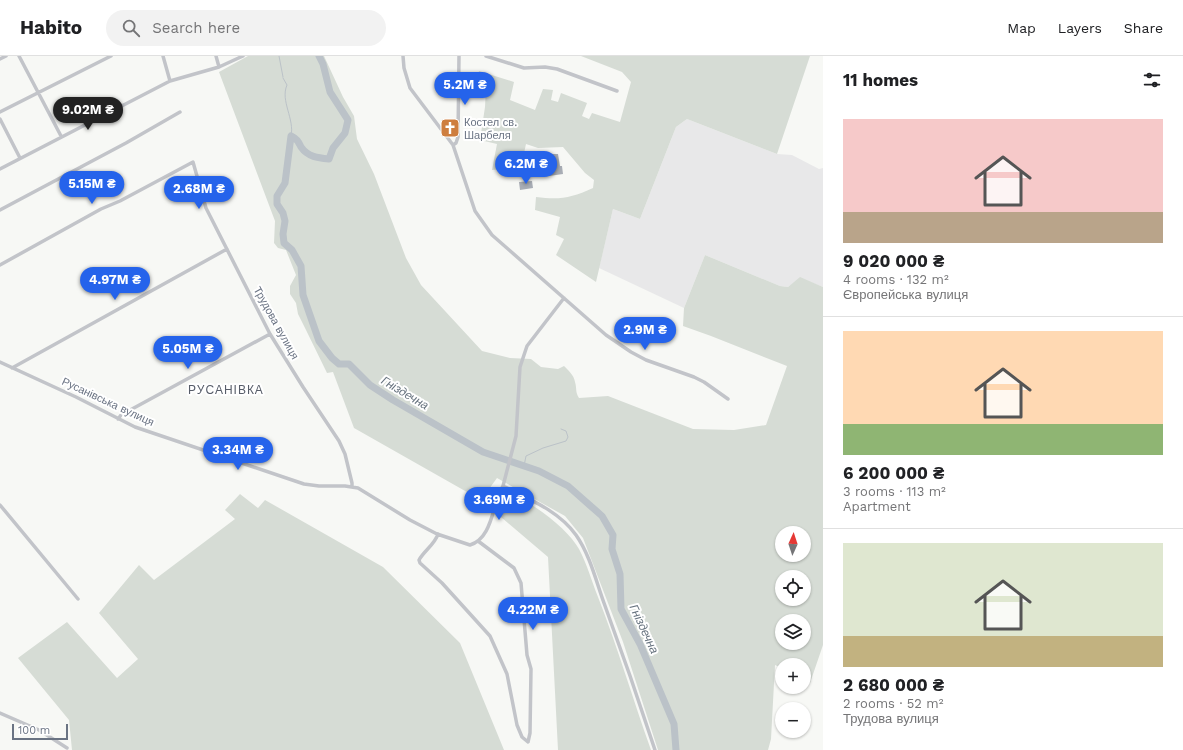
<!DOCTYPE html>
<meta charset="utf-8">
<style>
body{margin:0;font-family:"Work Sans",sans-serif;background:#f2f2f2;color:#202124;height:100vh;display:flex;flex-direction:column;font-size:15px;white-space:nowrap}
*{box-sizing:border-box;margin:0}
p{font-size:13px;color:#757577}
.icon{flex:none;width:22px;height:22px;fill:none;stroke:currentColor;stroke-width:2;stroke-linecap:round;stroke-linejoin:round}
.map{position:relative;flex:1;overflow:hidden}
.panel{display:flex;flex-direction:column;background:#fff;width:360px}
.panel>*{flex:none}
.needle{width:26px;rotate:3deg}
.buttons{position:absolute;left:775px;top:470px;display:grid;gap:8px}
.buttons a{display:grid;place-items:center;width:36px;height:36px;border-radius:50%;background:#fff;box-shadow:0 1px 3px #0004;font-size:20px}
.scale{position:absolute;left:12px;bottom:10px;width:56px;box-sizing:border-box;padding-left:4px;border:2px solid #6a7383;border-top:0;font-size:11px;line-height:14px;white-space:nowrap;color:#6a7383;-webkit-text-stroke:3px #fff;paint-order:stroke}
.price{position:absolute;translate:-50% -34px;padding:0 9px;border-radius:14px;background:#2563eb;color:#fff;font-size:13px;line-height:26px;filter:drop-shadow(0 1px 2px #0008)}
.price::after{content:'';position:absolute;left:50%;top:24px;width:12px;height:9px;margin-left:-6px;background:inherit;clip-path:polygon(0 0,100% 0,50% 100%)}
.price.on{background:#222;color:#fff}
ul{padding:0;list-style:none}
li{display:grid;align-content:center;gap:8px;height:212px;padding:0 20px}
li+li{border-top:1px solid #e0e0e0}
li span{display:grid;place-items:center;height:124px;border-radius:0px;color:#555}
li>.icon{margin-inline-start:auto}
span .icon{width:72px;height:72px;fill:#fffc;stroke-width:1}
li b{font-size:17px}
h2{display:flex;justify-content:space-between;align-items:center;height:48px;padding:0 20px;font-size:17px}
header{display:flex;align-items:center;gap:24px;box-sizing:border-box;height:56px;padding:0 20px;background:#fff;border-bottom:1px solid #e0e0e0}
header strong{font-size:19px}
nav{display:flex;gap:22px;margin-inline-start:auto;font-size:14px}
.search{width:280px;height:36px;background:#f2f2f2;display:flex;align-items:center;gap:10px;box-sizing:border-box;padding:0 14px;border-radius:22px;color:#757577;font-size:15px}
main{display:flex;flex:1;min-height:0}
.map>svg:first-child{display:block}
.built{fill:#e8e8e9}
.green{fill:#d6dcd5;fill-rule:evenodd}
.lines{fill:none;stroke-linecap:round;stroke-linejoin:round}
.stream{stroke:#bbc2c8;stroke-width:1}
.river{stroke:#bbc2c8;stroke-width:7}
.building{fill:#a8adb5}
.minor{stroke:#c2c4c9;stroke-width:3.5}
.labels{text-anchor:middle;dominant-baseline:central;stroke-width:4;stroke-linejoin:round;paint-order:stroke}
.poi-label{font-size:11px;fill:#6a7383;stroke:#fff;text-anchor:start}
.street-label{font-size:11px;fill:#6a7383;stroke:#fff}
.neighbourhood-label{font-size:12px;letter-spacing:1px;fill:#575d69;stroke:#fff}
.water-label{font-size:12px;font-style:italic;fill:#67737f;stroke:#fff}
</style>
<header>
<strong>Habito</strong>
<div class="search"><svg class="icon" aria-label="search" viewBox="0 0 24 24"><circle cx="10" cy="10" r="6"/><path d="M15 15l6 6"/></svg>Search here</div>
<nav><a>Map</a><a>Layers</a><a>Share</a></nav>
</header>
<main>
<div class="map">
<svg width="823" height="694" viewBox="0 0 823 694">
<rect width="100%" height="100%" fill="#f7f8f5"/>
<path class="built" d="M687,63L777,98L792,99L819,113L823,112V231L800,222L788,231L780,230L705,199L684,252L599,212L613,153L640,163L676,71Z"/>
<path class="green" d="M248,0H324L343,41L354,60L357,83L374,118L406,202L421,229L482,295L510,302L531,303L541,311L558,313L564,310C568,314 574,319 575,326C577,332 575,336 579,342L608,340L693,373L734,374L766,369L787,310L711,280L683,270L684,252L705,199L780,230L788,231L800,221L823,231V589L810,627L804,623V609H782V612L775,609L771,683L768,694H658L623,586L583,482L565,460L497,422L481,444L354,372L333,316L327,317L306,274L298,258L296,247L290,238V230L296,219L286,194L278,192L274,187L275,165L219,16ZM782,477H804V499H782ZM782,521H804V543H782ZM782,565H804V587H782Z
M581,0H810L777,98L687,63L676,71L640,163L613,153L596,226L556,199L564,183L556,179L560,161L535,154L536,141C560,144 571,142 593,132L594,124L585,117L563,91L538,92L526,88L521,111L492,114L497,88L480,84L485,51L486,31L477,27L479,15L514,26L510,44L535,54L543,33L553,34L551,44L558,46L561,37L587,47L582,60L589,63L592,57L620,66L631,26L622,16Z
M240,438L258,452L265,444L383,511L460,587L504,694H72L69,664L18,602L67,566L117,622L138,603L99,557L139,509L154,524L235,463L225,454Z
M505,438C528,441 568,473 579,493C587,508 592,526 598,541C618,592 633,644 651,694H558L548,501L495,456L501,440Z"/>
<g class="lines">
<path class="stream" d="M279,0L283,21
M283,22L287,29C280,45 295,63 291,80
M524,410L526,400L543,392L566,385L568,381L566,375L561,373"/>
<path class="river" d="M319,0L323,8L330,36L348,64L345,77L333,92L329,103C318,102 308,101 301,91C298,85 297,83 291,80L285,127L277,140V148L283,157L285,165L283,178L284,187L292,194L301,210L303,239L319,285L332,302L339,308H349L370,329L393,344L483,396L539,415L568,430L602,460L613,479L612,493L620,518L621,553L640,588L674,668L676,694"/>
</g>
<path class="building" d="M549,98H558L560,110H562L563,118L549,120L546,100L549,99Z
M532,125L533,132L520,134L519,126Z"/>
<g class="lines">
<path class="minor" d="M19,0L61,80
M163,0L170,25
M216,0L219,11
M403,0L404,12L410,32L453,89L475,155L492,179L606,279L631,296L646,304L694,321L704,326L728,343
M486,0L524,12L545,11L557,13L617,35
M0,3L6,0
M0,56L111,0
M0,63L20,102
M453,89L456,87L458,81L459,0
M0,113L170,25L219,11L243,0
M0,154L126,87L180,56
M0,209L101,153L120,145L193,106L206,152L270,278L303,331L339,385L345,398L352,427V431
M0,306L76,341L135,371L304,428L319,430H345L358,432L410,464L437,478L470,489C493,482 492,448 503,430L516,380L520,311L527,290L564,242
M12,312L227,193
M118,363L121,359L270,278
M503,430C529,443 559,455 576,479C590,499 596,525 604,547C622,596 639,645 655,694
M0,449L78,543
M438,478C435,488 424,495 419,504L420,507L442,527L490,580L507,618L517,669L522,681L528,686L530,677L531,613L527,599L521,527L514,512L478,485
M0,657L39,674L67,692"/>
</g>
<defs>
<symbol id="church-square" viewBox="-11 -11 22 22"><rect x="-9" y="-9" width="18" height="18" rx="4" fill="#ce7e3f" stroke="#fff"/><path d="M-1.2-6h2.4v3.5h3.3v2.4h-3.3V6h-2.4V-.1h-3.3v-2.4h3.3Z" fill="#fff"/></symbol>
</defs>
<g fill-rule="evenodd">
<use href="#church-square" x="439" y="61" width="22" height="22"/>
</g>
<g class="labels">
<g class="poi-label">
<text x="464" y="66">Костел св.<tspan x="464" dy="13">Шарбеля</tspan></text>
</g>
<g class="street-label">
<text transform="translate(276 267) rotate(61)">Трудова вулиця</text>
<text transform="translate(108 346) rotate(25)">Русанівська вулиця</text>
</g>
<g class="neighbourhood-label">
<text x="226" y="334">РУСАНІВКА</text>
</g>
<g class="water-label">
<text transform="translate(405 337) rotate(31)">Гніздечна</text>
<text transform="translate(644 573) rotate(65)">Гніздечна</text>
</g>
</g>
</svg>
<div class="buttons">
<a><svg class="needle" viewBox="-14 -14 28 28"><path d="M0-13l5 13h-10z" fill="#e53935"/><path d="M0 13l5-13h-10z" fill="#757577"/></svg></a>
<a><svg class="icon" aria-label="locate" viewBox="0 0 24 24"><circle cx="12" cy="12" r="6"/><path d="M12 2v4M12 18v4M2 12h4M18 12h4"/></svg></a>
<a><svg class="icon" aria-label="layers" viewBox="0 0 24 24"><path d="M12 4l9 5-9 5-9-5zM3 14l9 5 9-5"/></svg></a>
<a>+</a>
<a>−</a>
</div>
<div class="scale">100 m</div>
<b class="price" style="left:465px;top:50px">5.2M ₴</b>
<b class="price on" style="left:88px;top:75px">9.02M ₴</b>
<b class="price" style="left:526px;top:129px">6.2M ₴</b>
<b class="price" style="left:92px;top:149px">5.15M ₴</b>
<b class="price" style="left:199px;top:154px">2.68M ₴</b>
<b class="price" style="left:115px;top:245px">4.97M ₴</b>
<b class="price" style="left:645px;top:295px">2.9M ₴</b>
<b class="price" style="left:188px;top:314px">5.05M ₴</b>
<b class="price" style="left:238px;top:415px">3.34M ₴</b>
<b class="price" style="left:499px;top:465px">3.69M ₴</b>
<b class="price" style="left:533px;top:575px">4.22M ₴</b>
</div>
<section class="panel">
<h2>11 homes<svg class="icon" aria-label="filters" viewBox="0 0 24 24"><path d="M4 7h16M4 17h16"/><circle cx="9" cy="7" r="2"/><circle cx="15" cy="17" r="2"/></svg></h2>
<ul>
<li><span style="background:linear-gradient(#f6c9c9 75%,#b9a48a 0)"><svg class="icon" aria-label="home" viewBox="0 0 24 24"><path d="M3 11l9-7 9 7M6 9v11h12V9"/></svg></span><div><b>9 020 000 ₴</b><p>4 rooms · 132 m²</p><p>Європейська вулиця</p></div></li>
<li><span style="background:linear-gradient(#ffd9b3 75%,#8fb573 0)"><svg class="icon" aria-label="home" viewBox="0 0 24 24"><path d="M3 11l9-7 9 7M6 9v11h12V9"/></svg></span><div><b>6 200 000 ₴</b><p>3 rooms · 113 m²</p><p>Apartment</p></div></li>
<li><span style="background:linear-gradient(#dfe7d0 75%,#c2b280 0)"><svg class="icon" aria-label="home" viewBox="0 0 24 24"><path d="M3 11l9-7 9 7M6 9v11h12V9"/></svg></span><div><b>2 680 000 ₴</b><p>2 rooms · 52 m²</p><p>Трудова вулиця</p></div></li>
</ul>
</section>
</main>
